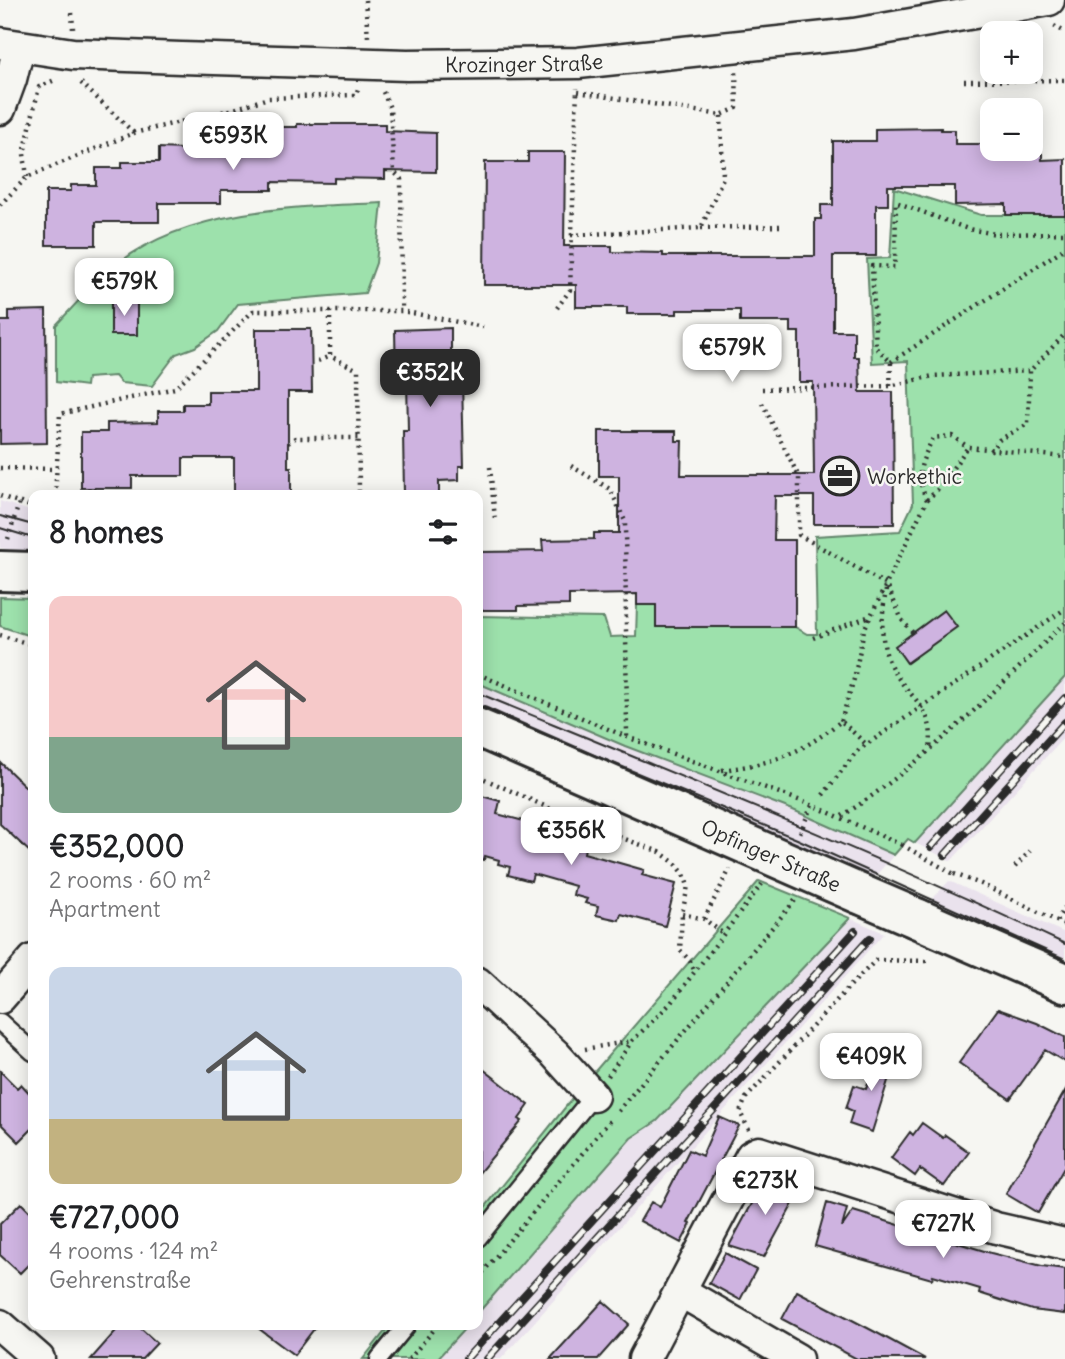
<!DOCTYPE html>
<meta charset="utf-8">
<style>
body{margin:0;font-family:Delius,sans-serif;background:#f2f2f2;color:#202124;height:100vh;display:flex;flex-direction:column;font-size:26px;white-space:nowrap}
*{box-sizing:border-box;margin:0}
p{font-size:23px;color:#757577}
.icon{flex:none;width:38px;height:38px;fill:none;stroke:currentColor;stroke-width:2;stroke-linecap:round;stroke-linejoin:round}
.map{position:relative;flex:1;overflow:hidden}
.side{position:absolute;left:28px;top:490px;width:455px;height:840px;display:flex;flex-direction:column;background:#fff;border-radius:14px;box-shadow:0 4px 18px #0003}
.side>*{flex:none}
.controls{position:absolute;left:980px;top:21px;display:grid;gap:14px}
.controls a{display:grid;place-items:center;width:63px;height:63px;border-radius:14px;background:#fff;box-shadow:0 4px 18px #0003;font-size:35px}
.price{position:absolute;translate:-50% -60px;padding:0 16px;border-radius:14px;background:#fff;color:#222;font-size:23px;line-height:46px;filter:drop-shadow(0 2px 4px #0008)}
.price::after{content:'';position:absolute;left:50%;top:42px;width:21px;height:16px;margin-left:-10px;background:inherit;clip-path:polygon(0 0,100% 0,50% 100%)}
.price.current{background:#2b2b2b;color:#fff}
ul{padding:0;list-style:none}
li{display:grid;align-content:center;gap:14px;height:371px;padding:0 21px}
li span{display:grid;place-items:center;height:217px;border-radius:14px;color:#555}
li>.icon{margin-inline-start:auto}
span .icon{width:126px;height:126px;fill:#fffc;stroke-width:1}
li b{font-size:30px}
h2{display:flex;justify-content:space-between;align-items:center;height:84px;padding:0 21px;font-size:30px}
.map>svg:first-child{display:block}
.built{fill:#eae2ed}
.green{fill:#9de1ac;stroke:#64866c;stroke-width:2}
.building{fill:#ceb3e0;stroke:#2b2b2b;stroke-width:2}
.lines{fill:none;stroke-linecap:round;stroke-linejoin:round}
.service-casing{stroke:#2b2b2b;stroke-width:21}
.minor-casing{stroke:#2b2b2b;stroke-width:35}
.tertiary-casing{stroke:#2b2b2b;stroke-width:44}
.path{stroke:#2b2b2b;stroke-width:4.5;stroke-dasharray:2 5;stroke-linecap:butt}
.service{stroke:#f6f6f2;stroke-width:16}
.minor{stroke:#f6f6f2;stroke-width:30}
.tertiary{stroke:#f6f6f2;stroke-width:38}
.tram{stroke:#2b2b2b;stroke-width:2}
.rail-casing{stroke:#2b2b2b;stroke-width:8}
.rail{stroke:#f6f6f2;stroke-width:5;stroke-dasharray:16;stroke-linecap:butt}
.tertiary-bridge-casing{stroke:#2b2b2b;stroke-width:44;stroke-linecap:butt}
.path-bridge{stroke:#2b2b2b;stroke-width:4.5;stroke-dasharray:2 5;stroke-linecap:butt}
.tertiary-bridge{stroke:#f6f6f2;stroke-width:38}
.labels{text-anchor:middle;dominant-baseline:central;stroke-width:5;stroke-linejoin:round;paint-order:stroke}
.street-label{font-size:21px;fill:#2b2b2b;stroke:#f6f6f2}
.poi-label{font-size:21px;fill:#2b2b2b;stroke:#f6f6f2;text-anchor:start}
</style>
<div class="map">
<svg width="1065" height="1359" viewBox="0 0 1065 1359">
<rect width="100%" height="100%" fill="#f6f6f2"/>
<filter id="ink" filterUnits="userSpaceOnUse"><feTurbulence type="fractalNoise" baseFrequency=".0143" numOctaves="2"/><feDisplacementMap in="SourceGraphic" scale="14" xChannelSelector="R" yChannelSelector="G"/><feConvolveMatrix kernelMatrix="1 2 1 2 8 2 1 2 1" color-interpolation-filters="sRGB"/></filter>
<g filter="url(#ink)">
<path class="built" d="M0,501L33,512V553L0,548Z
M1065,677V736L951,861L915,843Z
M478,683L625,746L793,810L894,855L870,882L478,715Z
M949,881L1065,933V969L924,908Z
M850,918L884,933L501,1359H437L468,1325H478V1313L631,1138L657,1121Z"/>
<path class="green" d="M894,188L981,215H1065V677L915,843L908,839L894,855L793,810L625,746L478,683V616L604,618L610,637L636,636L637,605H656V627H795L807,634H817L815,536L900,531L913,504L908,361L872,363L867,259L890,258Z
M382,203L376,263L365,293L238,304L218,331L195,347L176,354L152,386L121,383L115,376L87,378L86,386L56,382V325C76,304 96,280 120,262C190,209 297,206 382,203Z
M0,597L33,598V637L0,626Z
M759,881L850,918L657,1121L631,1138L478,1313V1216L584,1084Z
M390,1325H468L437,1359H363Z"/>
<path class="building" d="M297,124H385V131L436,133V172L385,171V179L334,178V183L272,182V190H221V203H159V222H96V245H46V191H71V185H96V168H122V162H159V148L183,149V136H246V127H297Z
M941,128V130H955V144H991V150H1006V154H1042V160L1065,159V215H1006V204L955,205V186H888V205H876V256H833V331H854V357H859L860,392H893L894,524H814V496H775L774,540H795V627H656V605H637V594L569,595V605L518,606V610H478V555H480V552L543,551L542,540L594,539V533H619V476H599V431H676V441H682L681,475H814L813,382H799V332H791V322H740V310H677V314H627V307H576V285H484L485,162H528V152H565L564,246H612V252L663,253V256H815V219H821V205H833V141H875V129Z
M111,301L137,302V335H111Z
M46,310L47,443L0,444V321H9V311Z
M451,328V354H458L459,379H462L464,466H459V480L439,481V495H404L403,431H408L407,380H396L395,330Z
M256,329H311L312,392H288V467H291V495H234V458H183V476H132V488H81V432H107V423L158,422V411H183V404H208V391H256Z
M944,610L957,627L907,663L895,646Z
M0,762L33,794V855L0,824Z
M478,795L500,801L497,814L558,830L556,837L586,844L584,853L644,870L642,875L676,884L665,926L621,914L619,920L596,915L598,906L585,903L587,899L573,895L575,886L533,874L531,881L508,875L510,867L498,864L499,860L485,856L484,860L478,859Z
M998,1009L1037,1023L1065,1037V1062L1045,1050L1010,1099L959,1063Z
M882,1047L897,1052L872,1132L849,1124L853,1111L846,1108L854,1085L866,1089Z
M478,1065L529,1105L519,1119L522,1121L478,1174Z
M0,1071L17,1088L21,1084L33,1097V1128L19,1142L0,1123Z
M1065,1091V1166L1038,1213L1006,1194Z
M719,1117L739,1126L688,1223L691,1224L681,1243L640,1221L651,1202L660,1207L689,1150L702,1156Z
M922,1123L943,1138L945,1135L969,1152L944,1186L920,1169L915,1176L891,1158L910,1132L913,1135Z
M768,1174L800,1191L764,1257L729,1246Z
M21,1203L33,1215V1260L20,1273L0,1255V1224Z
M827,1203L847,1209L842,1227L853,1211L991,1253L1042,1266L1065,1269V1314L1032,1310L979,1293L980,1289L933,1275L932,1279L815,1246Z
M725,1253L756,1270L740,1300L709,1283Z
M797,1291L879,1334L925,1359H857L782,1319Z
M603,1301L629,1324L598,1359H550Z
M121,1325H137L157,1343L142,1359H91Z
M254,1325H317L294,1355Z"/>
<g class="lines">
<defs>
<path id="service" d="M0,1022L33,1052
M478,1238L593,1096
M379,1359L407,1325"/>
<g id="minor">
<path id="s1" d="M0,43L73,54L181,58L407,65L578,63L854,34L1049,0"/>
<path d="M0,109L11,79L19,47"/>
<path d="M478,983L555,1054L593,1096"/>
<path d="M0,998L33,960"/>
<path d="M680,1291L797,1359"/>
<path d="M0,1325L39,1359"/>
<path d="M644,1359L743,1171L751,1156L759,1152L996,1228L1065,1244"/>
</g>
<g id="tertiary">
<path d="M0,571L33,572"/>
<path id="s2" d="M478,727L860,894"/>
<path d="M916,918L1065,983"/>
</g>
</defs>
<use href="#service" class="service-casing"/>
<use href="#minor" class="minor-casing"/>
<use href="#tertiary" class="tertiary-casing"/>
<path class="path" d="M365,0L368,37
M72,13L73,29
M1054,26L1065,32
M964,81L1065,80
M81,83L134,133
M383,92L390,108L394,172L401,179L402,311
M578,92L721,115L737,108L736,72
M27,177L24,154L39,87L57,79
M0,205L27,177L134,133L234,109L268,98L356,95L358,89
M701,228L783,226
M571,235L701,228L723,178L721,115
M557,308L570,290L577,88
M330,311V356L358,370L359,495
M318,361L330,356
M891,362L1065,248
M890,386L891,362L876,348L872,266L895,267L896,202L968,229L996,234L1065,233
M762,389L890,386L933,376L1030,371L1065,334
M762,403L799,477V535L887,585L902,620L913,633
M288,443L295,438H359
M990,451L999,440L1028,424L1030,371
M571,466L610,489L625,521L627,737
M490,467L495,519
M0,468L56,469
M55,495L60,414L175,388L253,311H402L483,327
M0,496L33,507
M927,500C914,474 921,463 933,438L952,436L968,447L1065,457
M8,539L19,503
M886,590C882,615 879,640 890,664C906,698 936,705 930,748
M0,635L33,645
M813,638L870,616
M478,674L627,737L812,805L902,845
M841,721L854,679L864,630L927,500L937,490L968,447
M722,770C774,763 799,755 841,721L867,745
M478,776L582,823L660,852L676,864L684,874L688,886L682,914L680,950L690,961L695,972
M823,795L857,751L1065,609
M842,816C925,763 994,691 1065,623
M800,833L812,805
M1015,867L1030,851
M954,874L981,884L1065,925
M682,914L704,919L725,935
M704,919L730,869
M1057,921L1065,907
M585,1049L632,1041
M608,1076L632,1041L670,1004L762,884
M618,1111L797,898
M749,1130L740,1112L746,1098L850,986L876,960L926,961L928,957
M478,1278L612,1118
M409,1359L438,1325"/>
<use href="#service" class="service"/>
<use href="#minor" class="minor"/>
<use href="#tertiary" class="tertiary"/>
<path class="tram" d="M0,516L33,525
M0,528L33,538
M478,693C675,774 872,853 1065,944
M478,707L797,839L1065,959"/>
<defs>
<path id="rail" d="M931,847L1065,698
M945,855L1065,722
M466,1359L855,931
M487,1359L870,938"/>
</defs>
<use href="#rail" class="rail-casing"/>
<use href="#rail" class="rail"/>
<defs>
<path id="tertiary-bridge" d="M860,894L916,918"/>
</defs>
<use href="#tertiary-bridge" class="tertiary-bridge-casing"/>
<path class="path-bridge" d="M902,845L954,874"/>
<use href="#tertiary-bridge" class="tertiary-bridge"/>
</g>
</g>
<defs>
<symbol id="office-ring" viewBox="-11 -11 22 22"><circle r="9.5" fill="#f6f6f2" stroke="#2b2b2b" stroke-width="1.5"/><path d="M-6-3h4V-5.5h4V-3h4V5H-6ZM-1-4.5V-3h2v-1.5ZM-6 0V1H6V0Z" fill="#2b2b2b"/></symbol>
</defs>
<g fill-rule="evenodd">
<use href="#office-ring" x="818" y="454" width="44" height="44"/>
</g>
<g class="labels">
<g class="street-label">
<text stroke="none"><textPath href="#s1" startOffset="525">Krozinger Straße</textPath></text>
<text stroke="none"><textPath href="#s2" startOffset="320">Opfinger Straße</textPath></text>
</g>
<g class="poi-label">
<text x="867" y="476">Workethic</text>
</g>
</g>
</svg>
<div class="controls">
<a>+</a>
<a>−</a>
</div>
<b class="price" style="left:233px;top:172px">€593K</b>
<b class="price" style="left:124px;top:318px">€579K</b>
<b class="price" style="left:732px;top:384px">€579K</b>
<b class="price current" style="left:430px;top:409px">€352K</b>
<b class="price" style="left:571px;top:867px">€356K</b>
<b class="price" style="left:871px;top:1093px">€409K</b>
<b class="price" style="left:765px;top:1217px">€273K</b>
<b class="price" style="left:943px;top:1260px">€727K</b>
<section class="side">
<h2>8 homes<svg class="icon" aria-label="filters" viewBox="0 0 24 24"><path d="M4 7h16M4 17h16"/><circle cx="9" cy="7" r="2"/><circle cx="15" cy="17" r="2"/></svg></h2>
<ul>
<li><span style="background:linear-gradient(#f6c9c9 65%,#7fa58c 0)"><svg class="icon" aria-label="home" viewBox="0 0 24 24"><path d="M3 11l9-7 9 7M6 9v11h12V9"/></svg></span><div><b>€352,000</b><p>2 rooms · 60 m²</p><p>Apartment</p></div></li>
<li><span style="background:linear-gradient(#c9d6e8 70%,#c2b280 0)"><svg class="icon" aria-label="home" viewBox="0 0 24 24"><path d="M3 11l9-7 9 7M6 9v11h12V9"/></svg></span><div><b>€727,000</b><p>4 rooms · 124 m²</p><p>Gehrenstraße</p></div></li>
</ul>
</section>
</div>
